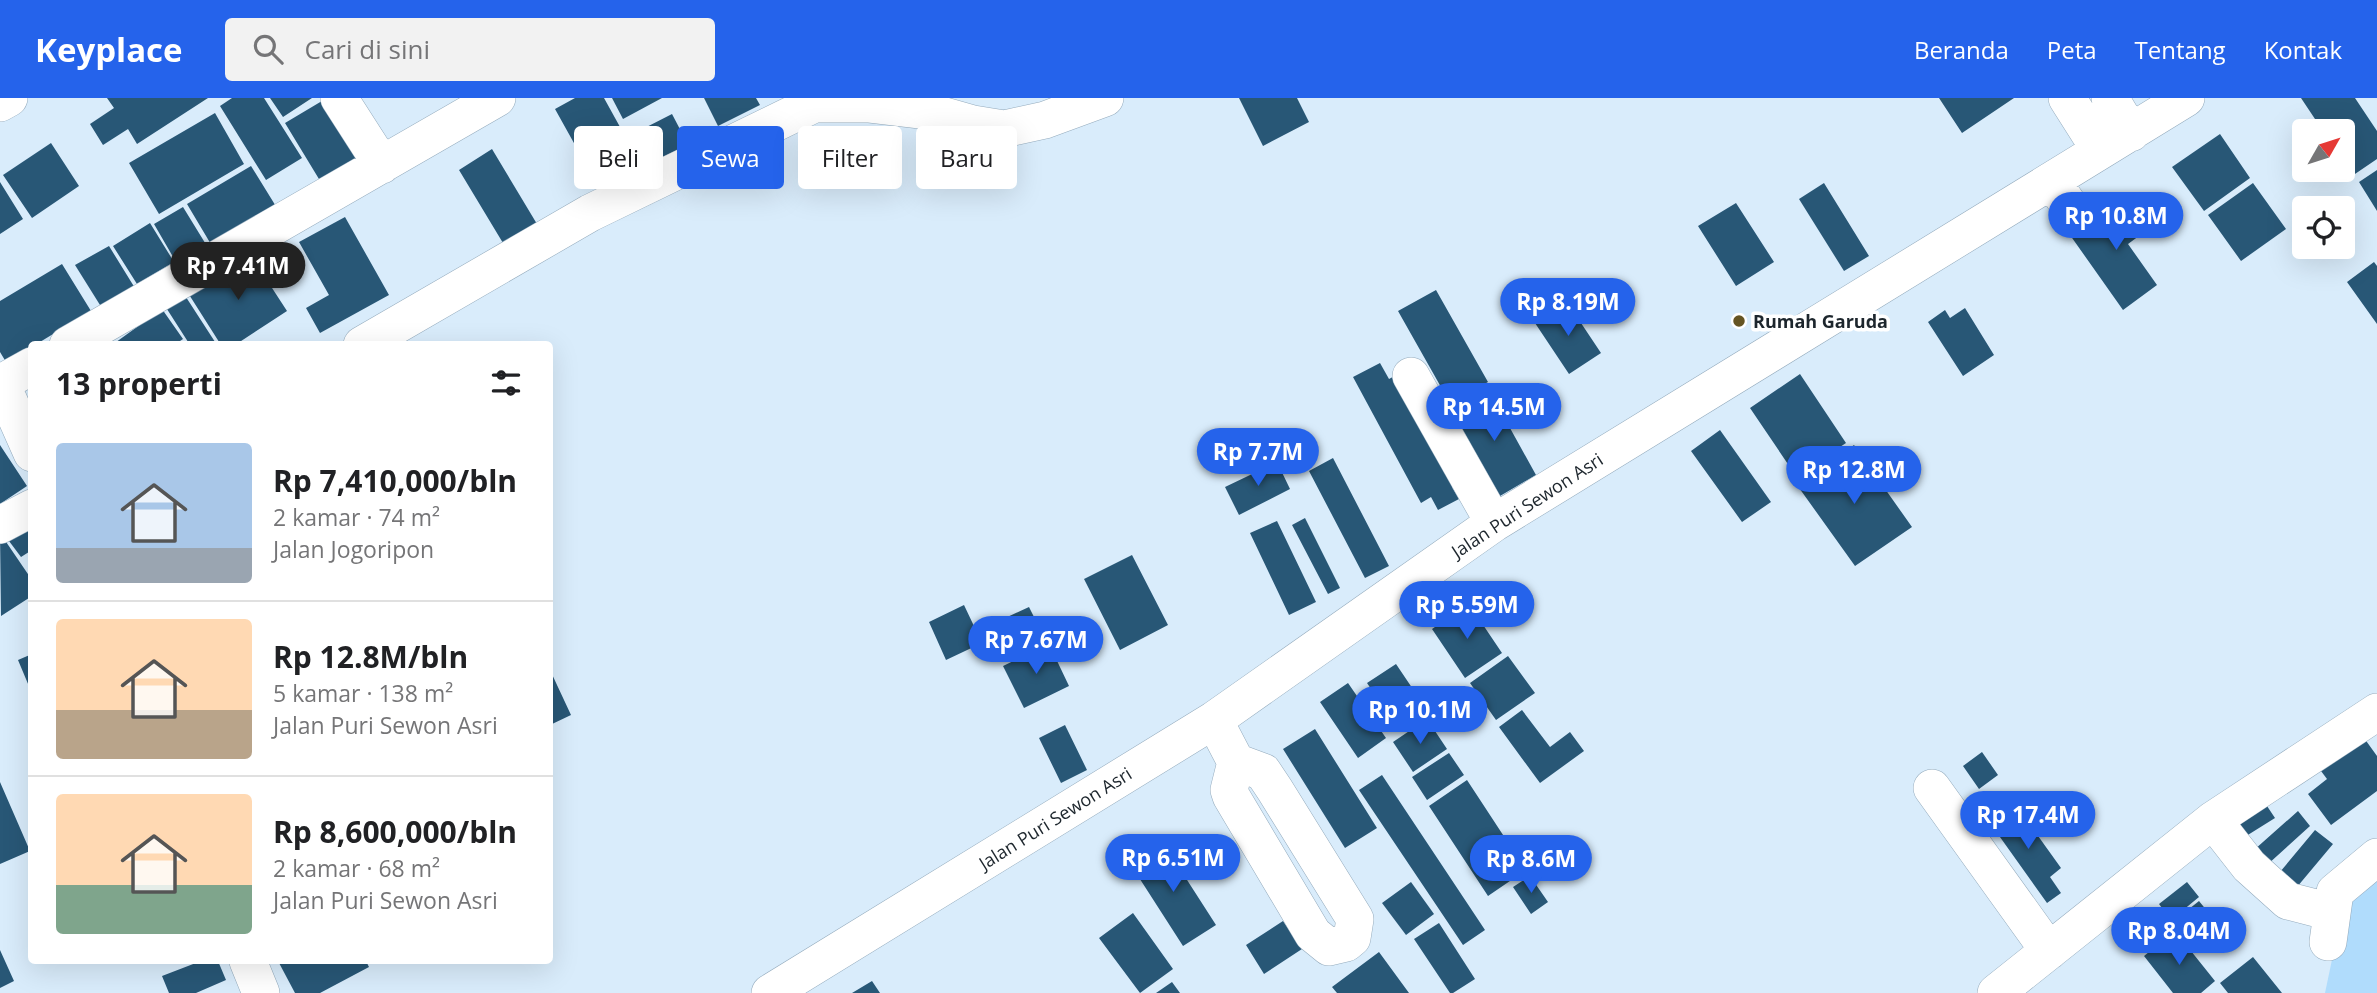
<!DOCTYPE html>
<html lang="id">
<meta charset="utf-8">
<style>
body{margin:0;font-family:"Open Sans",sans-serif;background:#f2f2f2;color:#202124;height:100vh;display:flex;flex-direction:column;font-size:26px;white-space:nowrap}
*{box-sizing:border-box;margin:0}
p{font-size:23px;color:#757577}
.icon{flex:none;width:38px;height:38px;fill:none;stroke:currentColor;stroke-width:2;stroke-linecap:round;stroke-linejoin:round}
.map{position:relative;flex:1;overflow:hidden}
.sheet{position:absolute;left:28px;top:243px;width:525px;height:623px;display:flex;flex-direction:column;background:#fff;border-radius:7px;box-shadow:0 7px 28px #0002}
.sheet>*{flex:none}
.hud{position:absolute;left:574px;top:28px;width:665px;height:63px;display:flex;gap:14px}
.needle{width:46px;rotate:51deg}
.buttons{position:absolute;left:2292px;top:21px;display:grid;gap:14px}
.buttons a{display:grid;place-items:center;width:63px;height:63px;border-radius:7px;background:#fff;box-shadow:0 7px 28px #0002;font-size:35px}
.price{position:absolute;translate:-50% -60px;padding:0 16px;border-radius:24px;background:#2563eb;color:#fff;font-size:23px;line-height:46px;filter:drop-shadow(0 2px 4px #0008)}
.price::after{content:'';position:absolute;left:50%;top:42px;width:21px;height:16px;margin-left:-10px;background:inherit;clip-path:polygon(0 0,100% 0,50% 100%)}
.price.on{background:#222;color:#fff}
ul{padding:0;list-style:none}
li{display:flex;align-items:center;gap:21px;height:175px;padding:0 28px}
li+li{border-top:2px solid #e0e0e0}
li span{display:grid;place-items:center;flex:none;width:196px;height:140px;border-radius:7px;color:#555}
li>.icon{margin-inline-start:auto}
span .icon{width:84px;height:84px;fill:#fffc;stroke-width:1}
li b{font-size:30px}
h2{display:flex;justify-content:space-between;align-items:center;height:84px;padding:0 28px;font-size:30px}
.tag{padding:0 24px;border-radius:7px;background:#fff;box-shadow:0 7px 28px #0002;font-size:24px;line-height:63px}
.tag.on{background:#2563eb;color:#fff}
header{display:flex;align-items:center;gap:42px;box-sizing:border-box;height:98px;padding:0 35px;background:#2563eb;color:#fff}
header strong{font-size:33px}
nav{display:flex;gap:38px;margin-inline-start:auto;font-size:24px}
.search{width:490px;height:63px;background:#f2f2f2;display:flex;align-items:center;gap:18px;box-sizing:border-box;padding:0 24px;border-radius:7px;color:#757577;font-size:26px}
.map>svg:first-child{display:block}
.green{fill:#b0dcfc}
.building{fill:#285776}
.lines{fill:none;stroke-linecap:round;stroke-linejoin:round}
.minor-casing{stroke:#94abbd;stroke-width:38}
.minor{stroke:#fff;stroke-width:37}
.poi-dot{fill:#655422;stroke:#fff;stroke-width:2.5}
.labels{text-anchor:middle;dominant-baseline:central;stroke-width:7;stroke-linejoin:round;paint-order:stroke}
.poi-label{font-size:18px;font-weight:bold;fill:#1d262d;stroke:#fff;text-anchor:start}
.street-label{font-size:18px;fill:#1d262d;stroke:#fff}
</style>
<header>
<strong>Keyplace</strong>
<div class="search"><svg class="icon" aria-label="search" viewBox="0 0 24 24"><circle cx="10" cy="10" r="6"/><path d="M15 15l6 6"/></svg>Cari di sini</div>
<nav><a>Beranda</a><a>Peta</a><a>Tentang</a><a>Kontak</a></nav>
</header>
<div class="map">
<svg width="2377" height="895" viewBox="0 0 2377 895">
<rect width="100%" height="100%" fill="#d9ecfb"/>
<path class="green" d="M2377,769V895H2325L2346,795Z"/>
<path class="building" d="M107,0H208L137,46L128,31L103,47L90,26L114,10Z
M232,0H264L302,60L266,82L220,8Z
M270,0H312L283,19Z
M327,0L370,58L322,86L285,25Z
M575,0H604L646,76L604,99L555,11Z
M612,0H662L623,21Z
M704,0H756L760,7L718,28Z
M1239,0H1297L1309,24L1263,48Z
M1939,0H2014L1962,35Z
M2301,0H2355L2377,33V61L2352,78L2343,65V33H2323Z
M215,15L244,66L159,116L129,65Z
M672,16L694,58L651,80L629,38Z
M2220,36L2250,80L2204,113L2172,69Z
M51,45L79,88L32,120L3,77Z
M492,51L543,136L509,155L459,72Z
M251,68L277,110L212,148L187,106Z
M2377,72V113L2359,84Z
M0,84L23,121L0,136Z
M1824,85L1869,158L1844,173L1799,101Z
M2253,85L2286,131L2241,163L2208,117Z
M2123,99L2147,132L2128,146L2157,187L2123,212L2070,137Z
M1736,105L1774,164L1736,188L1698,128Z
M183,109L210,153L180,171L154,126Z
M345,119L389,197L320,235L306,210L329,197L299,144Z
M150,125L174,164L137,186L113,148Z
M109,148L138,195L105,215L75,167Z
M250,156L287,213L235,247H221L188,195Z
M2374,164L2377,168V226L2347,184Z
M62,166L91,213L35,247H32V249L6,264L0,254V203Z
M1436,192L1488,284L1450,305L1398,213Z
M184,196L217,247H190L165,208Z
M1567,204L1601,255L1569,276L1535,225Z
M1965,210L1994,257L1963,278L1928,224L1945,212L1950,220Z
M162,211L183,241L174,247H112Z
M1380,265L1389,281L1402,274L1461,384L1452,389L1459,401L1438,412L1431,399L1421,405L1353,279Z
M1800,276L1846,345L1796,378L1750,310Z
M1489,292L1536,377L1500,398L1452,313Z
M1720,332L1771,404L1742,424L1691,353Z
M0,347L27,388L0,406Z
M1854,347L1912,429L1855,468L1797,387Z
M1333,360L1389,468L1365,480L1309,373Z
M1277,364L1290,391L1239,417L1225,389Z
M32,417V452L21,459L3,435Z
M1305,420L1340,490L1328,496L1292,427Z
M1277,423L1316,504L1289,517L1250,435Z
M0,435L32,482V498L1,518Z
M1132,457L1168,527L1120,552L1084,481Z
M1469,506L1502,555L1465,580L1432,531Z
M964,507L982,545L946,562L929,524Z
M1029,509L1043,537L1017,549L1003,521Z
M1049,546L1069,588L1024,610L1003,568Z
M32,556V593H31L18,562Z
M1508,558L1535,595L1496,622L1470,585Z
M1396,566L1429,615L1400,634L1367,585Z
M550,572L571,617L550,627Z
M1348,585L1386,640L1358,660L1320,604Z
M1522,612L1550,649L1570,634L1584,653L1540,685L1499,629Z
M1427,621L1447,651L1413,674L1393,644Z
M1065,627L1087,672L1061,685L1039,640Z
M1315,631L1377,730L1345,750L1283,651Z
M2359,633L2377,658V693L2331,727L2308,696L2327,681L2315,665Z
M1982,654L1998,677L1979,691L1963,668Z
M1449,655L1464,677L1427,702L1412,679Z
M1382,677L1485,832L1463,847L1359,692Z
M1467,682L1526,772L1488,798L1429,708Z
M0,684L30,753L0,766Z
M2261,699L2275,720L2243,740L2230,720Z
M2016,707L2061,770L2050,779L2061,795L2047,805L1990,725Z
M2298,713L2310,728L2267,767L2254,752Z
M2315,732L2333,746L2297,789L2280,774Z
M1162,743L1216,827L1183,848L1129,764Z
M1530,778L1548,804L1531,816L1513,789Z
M1411,784L1434,816L1406,837L1382,805Z
M2187,784L2199,799L2171,822L2159,806Z
M2199,803L2216,824L2191,843L2174,823Z
M1133,815L1173,871L1140,895L1099,840Z
M1283,823L1302,851L1264,876L1246,847Z
M1439,825L1475,881L1453,895H1450L1414,841Z
M2175,833L2215,883L2201,895H2173L2144,858Z
M0,852L14,883L0,890Z
M1379,854L1409,895H1337L1332,889Z
M2253,859L2282,895H2228L2220,885Z
M201,863H218L226,882L196,895H169L162,878Z
M278,863H366L369,869L320,895H295Z
M872,883L880,895H852Z
M1172,884L1180,895H1156Z"/>
<g class="lines">
<defs>
<path id="minor" d="M339,0L382,67
M2067,0L2100,52
M2110,0L2131,35
M0,5L9,0
M2052,83L2077,119
M68,247L497,0
M362,247L590,115L814,6H868L927,13L973,26L1004,31L1045,22L1105,0
M1411,278L1494,425
M0,283L32,355
M1,285L32,268
M0,427L32,410
M1214,622L1236,664L1263,674L1275,692L1355,821L1352,840L1346,845L1329,849L1313,836L1231,698L1229,692L1236,664
M1932,690L2049,853
M2213,722L2249,768L2288,803L2331,814
M2328,844L2335,794L2377,759
M248,863L261,895
M770,895L1214,622L1494,425L2186,0
M1996,895L2213,722L2377,614"/>
</defs>
<use href="#minor" class="minor-casing"/>
<use href="#minor" class="minor"/>
</g>
<circle class="poi-dot" cx="1739" cy="223" r="7"/>
<g class="labels">
<g class="poi-label">
<text x="1753" y="223">Rumah Garuda</text>
</g>
<g class="street-label">
<text transform="translate(1527 407) rotate(-33)">Jalan Puri Sewon Asri</text>
<text transform="translate(1055 720) rotate(-32)">Jalan Puri Sewon Asri</text>
</g>
</g>
</svg>
<div class="buttons">
<a><svg class="needle" viewBox="-14 -14 28 28"><path d="M0-13l5 13h-10z" fill="#e53935"/><path d="M0 13l5-13h-10z" fill="#757577"/></svg></a>
<a><svg class="icon" aria-label="locate" viewBox="0 0 24 24"><circle cx="12" cy="12" r="6"/><path d="M12 2v4M12 18v4M2 12h4M18 12h4"/></svg></a>
</div>
<b class="price" style="left:2116px;top:154px">Rp 10.8M</b>
<b class="price on" style="left:238px;top:204px">Rp 7.41M</b>
<b class="price" style="left:1568px;top:240px">Rp 8.19M</b>
<b class="price" style="left:1494px;top:345px">Rp 14.5M</b>
<b class="price" style="left:1258px;top:390px">Rp 7.7M</b>
<b class="price" style="left:1854px;top:408px">Rp 12.8M</b>
<b class="price" style="left:1467px;top:543px">Rp 5.59M</b>
<b class="price" style="left:1036px;top:578px">Rp 7.67M</b>
<b class="price" style="left:1420px;top:648px">Rp 10.1M</b>
<b class="price" style="left:2028px;top:753px">Rp 17.4M</b>
<b class="price" style="left:1173px;top:796px">Rp 6.51M</b>
<b class="price" style="left:1531px;top:797px">Rp 8.6M</b>
<b class="price" style="left:2179px;top:869px">Rp 8.04M</b>
<div class="hud">
<a class="tag">Beli</a>
<a class="tag on">Sewa</a>
<a class="tag">Filter</a>
<a class="tag">Baru</a>
</div>
<section class="sheet">
<h2>13 properti<svg class="icon" aria-label="filters" viewBox="0 0 24 24"><path d="M4 7h16M4 17h16"/><circle cx="9" cy="7" r="2"/><circle cx="15" cy="17" r="2"/></svg></h2>
<ul>
<li><span style="background:linear-gradient(#a9c7e8 75%,#9aa5b1 0)"><svg class="icon" aria-label="home" viewBox="0 0 24 24"><path d="M3 11l9-7 9 7M6 9v11h12V9"/></svg></span><div><b>Rp 7,410,000/bln</b><p>2 kamar · 74 m²</p><p>Jalan Jogoripon</p></div></li>
<li><span style="background:linear-gradient(#ffd9b3 65%,#b9a48a 0)"><svg class="icon" aria-label="home" viewBox="0 0 24 24"><path d="M3 11l9-7 9 7M6 9v11h12V9"/></svg></span><div><b>Rp 12.8M/bln</b><p>5 kamar · 138 m²</p><p>Jalan Puri Sewon Asri</p></div></li>
<li><span style="background:linear-gradient(#ffd9b3 65%,#7fa58c 0)"><svg class="icon" aria-label="home" viewBox="0 0 24 24"><path d="M3 11l9-7 9 7M6 9v11h12V9"/></svg></span><div><b>Rp 8,600,000/bln</b><p>2 kamar · 68 m²</p><p>Jalan Puri Sewon Asri</p></div></li>
</ul>
</section>
</div>
